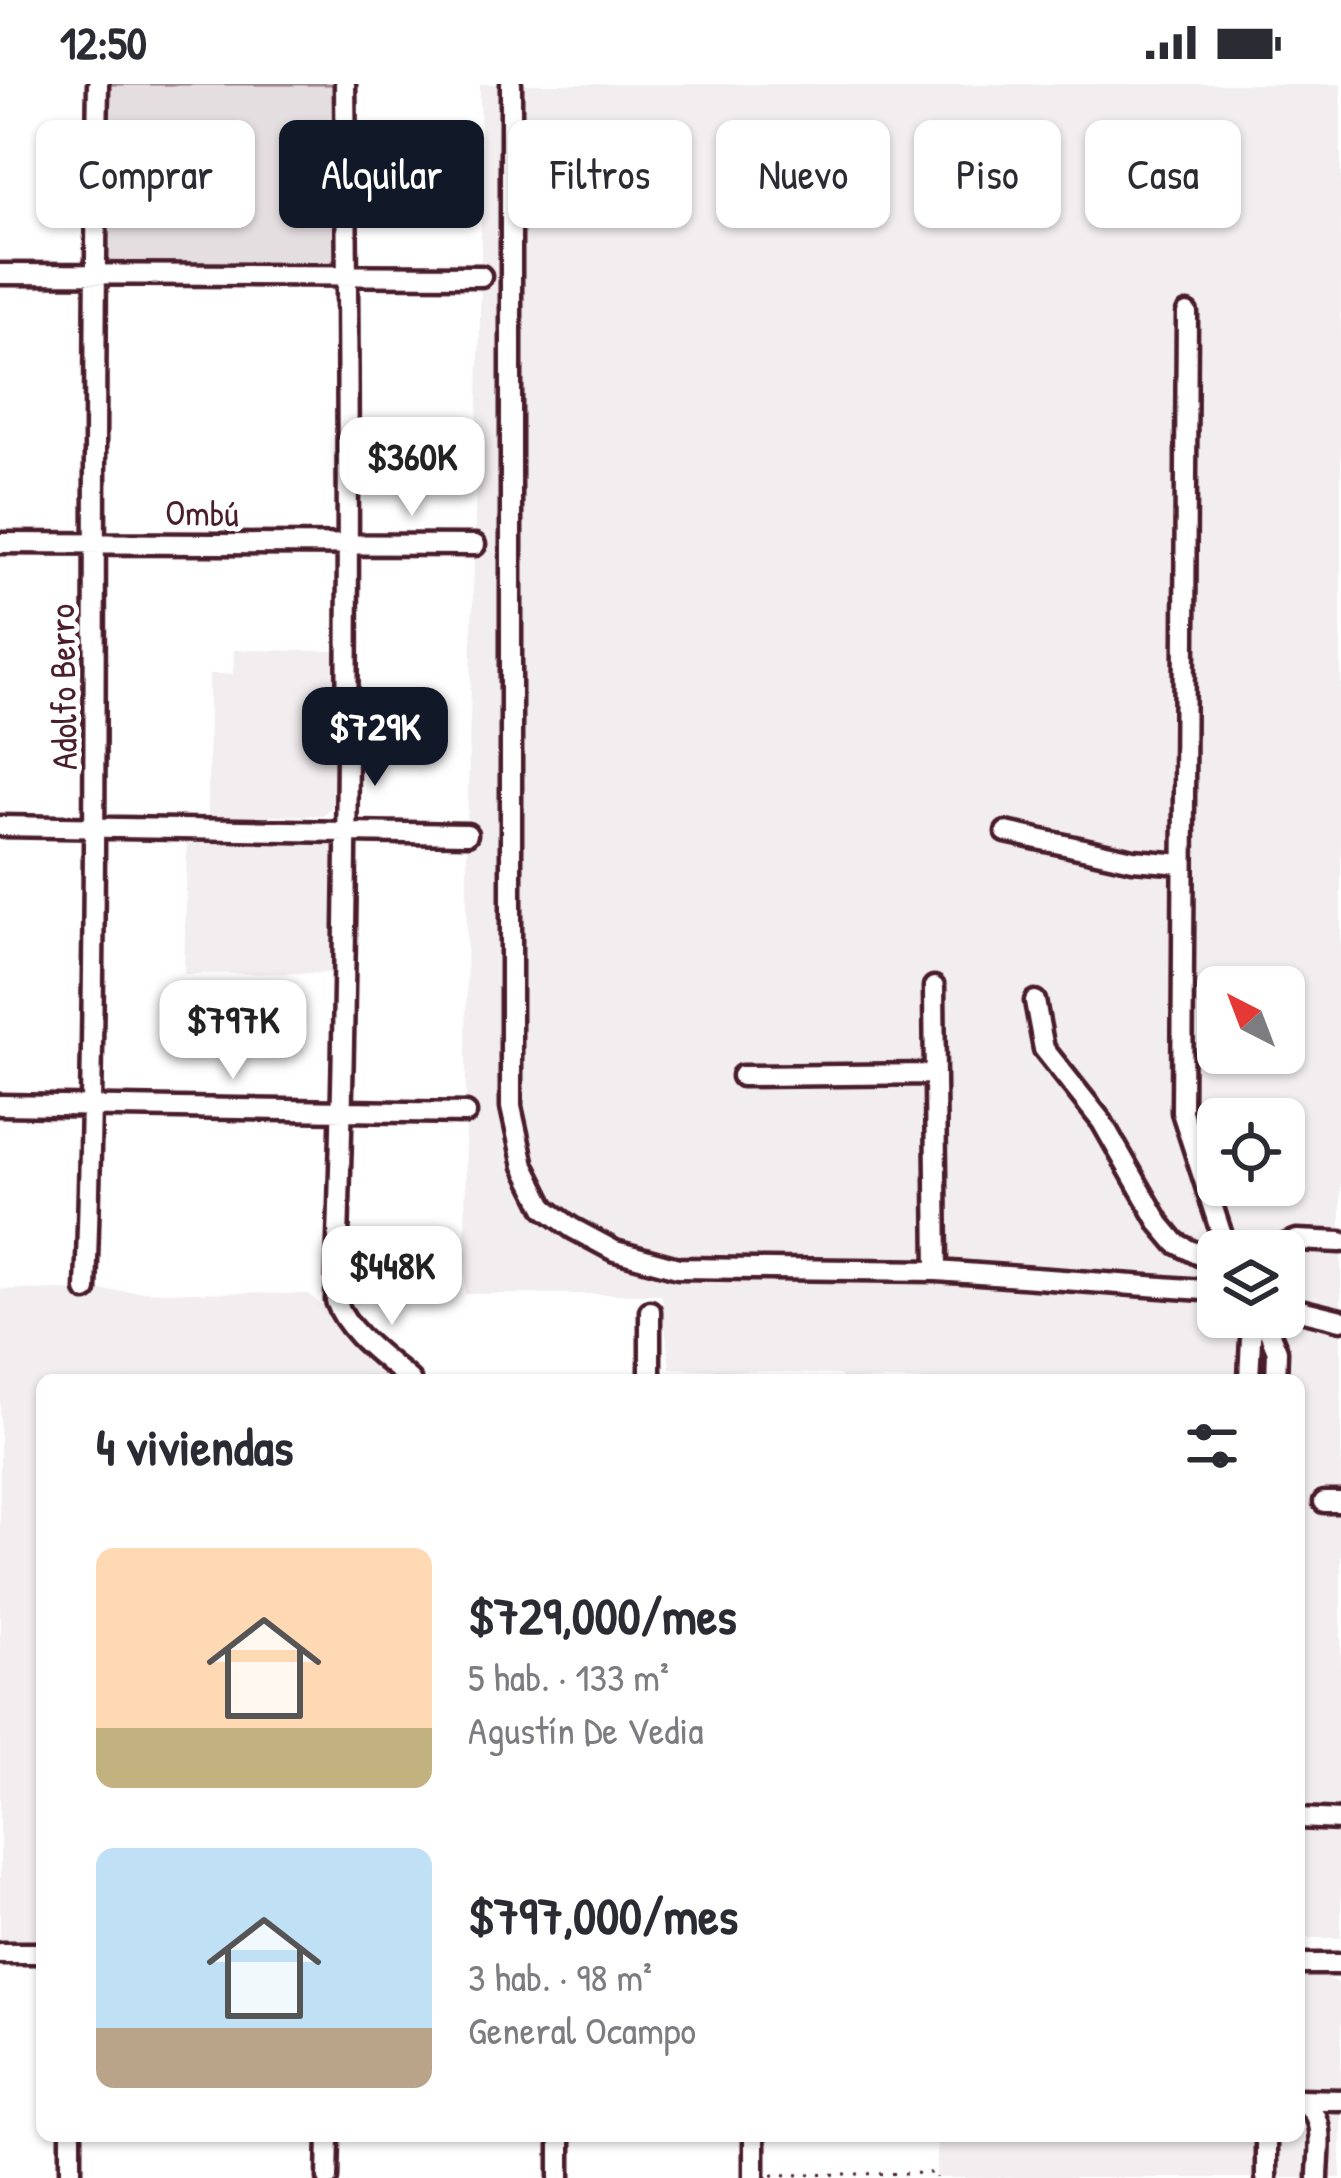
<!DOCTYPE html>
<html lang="es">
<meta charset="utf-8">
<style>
body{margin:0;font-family:"Patrick Hand",sans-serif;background:#f2f2f3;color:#2b2b33;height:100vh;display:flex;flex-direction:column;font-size:45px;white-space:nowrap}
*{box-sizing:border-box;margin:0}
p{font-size:39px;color:#7c7c81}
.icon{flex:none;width:66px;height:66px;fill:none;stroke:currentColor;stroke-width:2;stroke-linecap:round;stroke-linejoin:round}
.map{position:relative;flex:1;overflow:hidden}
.panel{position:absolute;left:36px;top:1290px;width:1269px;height:768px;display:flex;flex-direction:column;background:#fff;border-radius:18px;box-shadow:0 3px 9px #0004}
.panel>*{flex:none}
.banner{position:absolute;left:36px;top:36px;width:1269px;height:108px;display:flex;gap:24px}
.needle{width:78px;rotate:318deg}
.fabs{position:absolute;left:1197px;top:882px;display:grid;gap:24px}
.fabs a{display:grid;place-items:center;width:108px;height:108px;border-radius:18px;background:#fff;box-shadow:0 3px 9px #0004;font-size:60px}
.price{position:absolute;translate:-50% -102px;padding:0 27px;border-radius:24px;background:#fff;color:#222;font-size:39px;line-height:78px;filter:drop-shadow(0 3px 6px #0008)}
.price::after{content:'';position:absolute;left:50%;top:72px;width:36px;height:27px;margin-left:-18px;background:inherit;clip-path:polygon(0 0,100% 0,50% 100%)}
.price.on{background:#111827;color:#fff}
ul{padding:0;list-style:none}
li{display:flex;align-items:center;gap:36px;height:300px;padding:0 60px}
li span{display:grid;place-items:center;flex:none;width:336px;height:240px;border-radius:18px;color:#555}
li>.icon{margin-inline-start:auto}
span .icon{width:144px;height:144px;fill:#fffc;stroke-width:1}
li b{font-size:51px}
h2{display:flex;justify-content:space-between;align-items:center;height:144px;padding:0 60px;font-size:51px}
.pill{padding:0 42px;border-radius:18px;background:#fff;box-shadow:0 3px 9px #0004;font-size:42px;line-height:108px}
.pill.on{background:#111827;color:#fff}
.status{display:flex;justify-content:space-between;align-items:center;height:84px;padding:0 60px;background:#fff;direction:ltr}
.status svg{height:33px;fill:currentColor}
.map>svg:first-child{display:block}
.built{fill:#f2eeef;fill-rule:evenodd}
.green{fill:#e5dee0;stroke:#987e86;stroke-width:3}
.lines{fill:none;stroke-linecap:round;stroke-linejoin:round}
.minor-casing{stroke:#4a1f2b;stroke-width:27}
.path{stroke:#4a1f2b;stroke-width:3;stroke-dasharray:3 9;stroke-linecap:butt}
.minor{stroke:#fff;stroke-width:18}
.labels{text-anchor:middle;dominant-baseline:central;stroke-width:10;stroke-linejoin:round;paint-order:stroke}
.street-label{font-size:36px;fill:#4a1f2b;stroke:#fff}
</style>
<div class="status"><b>12:50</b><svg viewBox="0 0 49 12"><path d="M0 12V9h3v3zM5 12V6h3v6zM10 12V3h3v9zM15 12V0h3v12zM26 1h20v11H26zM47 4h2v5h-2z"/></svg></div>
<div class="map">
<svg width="1341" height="2094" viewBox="0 0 1341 2094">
<rect width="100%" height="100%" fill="#fff"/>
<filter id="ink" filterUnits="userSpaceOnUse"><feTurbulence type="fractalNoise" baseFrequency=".00833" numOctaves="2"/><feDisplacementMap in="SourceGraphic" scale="24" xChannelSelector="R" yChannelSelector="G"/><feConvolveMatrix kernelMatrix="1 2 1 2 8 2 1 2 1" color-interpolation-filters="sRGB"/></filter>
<g filter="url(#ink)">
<path class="built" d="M480,0H1341V1854H1299V1296H842L840,1291L670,1284L661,1210H465L467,750L481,192ZM1218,903H1284V969H1218ZM1218,1035H1284V1101H1218ZM1218,1167H1284V1233H1218Z
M234,566L339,567L338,715L324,731L208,733L209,590H233Z
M187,758L325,760L333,764L339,771L336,889L184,890Z
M0,1205L309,1210L399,1296H42V1861H0Z
M1299,1892H1324L1336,1898L1341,1906V2094H936L937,2052H1299Z"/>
<path class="green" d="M98,0H335L336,174L328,183L110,181L102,171Z"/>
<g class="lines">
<defs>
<path id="minor" d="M345,0C350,406 350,812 336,1217C348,1250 384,1273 410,1296
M511,0V1023L524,1082L545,1124L572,1144L615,1167L678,1184L937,1187L1218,1207
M0,190L481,192
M1187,229L1182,1028L1227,1167
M0,459L475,461
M0,742L467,750
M1006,748L1133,776L1183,780
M934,903L937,1187
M1035,917L1044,965L1102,1038L1160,1140L1176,1159L1218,1181
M742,992L935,990
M0,1021L466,1029
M1270,1167L1297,1156L1341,1158
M86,1206C100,804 91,402 98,0
M1284,1222L1341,1236
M650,1227V1296
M1263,1233L1277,1267L1276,1296
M1249,1296L1252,1233
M1324,1418H1341
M1299,1734L1341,1736
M0,1869H42
M1299,1880H1341
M1299,2015L1341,2016
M1299,2016C1328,2030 1318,2066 1318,2094
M560,2052V2094
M71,2094V2052
M328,2094L329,2052
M754,2094V2052
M1266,2094V2052"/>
</defs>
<use href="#minor" class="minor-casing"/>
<path class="path" d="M772,2091L936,2089V2094"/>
<use href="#minor" class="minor"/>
</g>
</g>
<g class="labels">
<g class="street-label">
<text transform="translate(202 428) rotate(1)">Ombú</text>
<text transform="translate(62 603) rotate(-91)">Adolfo Berro</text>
</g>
</g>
</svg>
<div class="fabs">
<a><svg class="needle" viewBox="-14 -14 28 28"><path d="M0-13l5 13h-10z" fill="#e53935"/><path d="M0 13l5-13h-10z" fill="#7c7c81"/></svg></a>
<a><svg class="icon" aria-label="locate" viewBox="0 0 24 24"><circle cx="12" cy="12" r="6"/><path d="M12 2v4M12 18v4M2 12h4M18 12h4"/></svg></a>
<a><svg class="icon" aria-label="layers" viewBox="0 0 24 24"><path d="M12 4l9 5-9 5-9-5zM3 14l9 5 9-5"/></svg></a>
</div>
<b class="price" style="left:412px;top:435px">$360K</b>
<b class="price on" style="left:375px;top:705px">$729K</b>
<b class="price" style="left:233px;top:998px">$797K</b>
<b class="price" style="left:392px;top:1244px">$448K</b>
<div class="banner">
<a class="pill">Comprar</a>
<a class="pill on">Alquilar</a>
<a class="pill">Filtros</a>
<a class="pill">Nuevo</a>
<a class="pill">Piso</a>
<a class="pill">Casa</a>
</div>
<section class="panel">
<h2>4 viviendas<svg class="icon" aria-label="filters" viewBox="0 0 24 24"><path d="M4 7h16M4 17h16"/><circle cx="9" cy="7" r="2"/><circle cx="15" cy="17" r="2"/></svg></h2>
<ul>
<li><span style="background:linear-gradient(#ffd9b3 75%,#c2b280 0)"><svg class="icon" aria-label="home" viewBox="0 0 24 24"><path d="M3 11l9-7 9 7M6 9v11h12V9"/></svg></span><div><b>$729,000/mes</b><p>5 hab. · 133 m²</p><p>Agustín De Vedia</p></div></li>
<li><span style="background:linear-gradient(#bfe0f5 75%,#b9a48a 0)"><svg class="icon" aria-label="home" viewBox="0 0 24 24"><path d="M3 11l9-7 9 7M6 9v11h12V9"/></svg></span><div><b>$797,000/mes</b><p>3 hab. · 98 m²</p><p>General Ocampo</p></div></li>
</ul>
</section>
</div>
